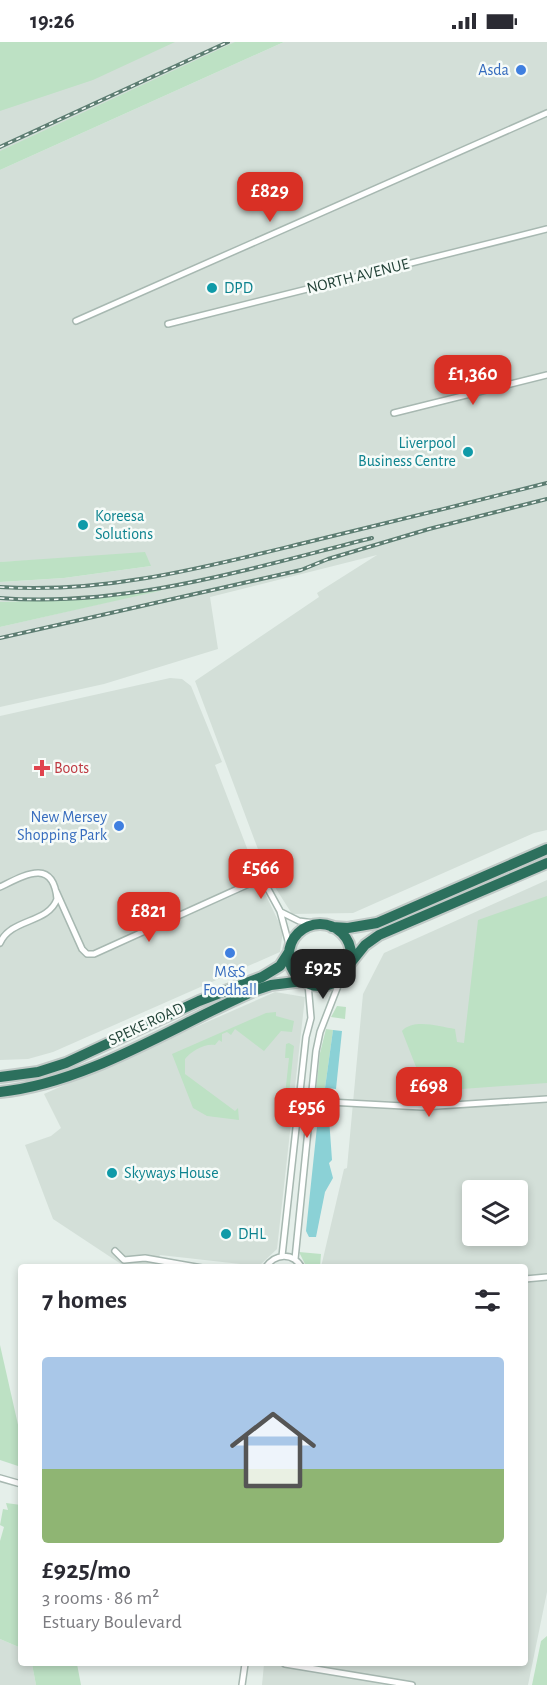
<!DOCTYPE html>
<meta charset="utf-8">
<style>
body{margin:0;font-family:"Alegreya Sans",sans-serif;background:#f2f2f3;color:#2b2b33;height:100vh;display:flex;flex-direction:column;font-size:22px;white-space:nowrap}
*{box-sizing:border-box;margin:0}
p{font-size:20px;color:#7c7c81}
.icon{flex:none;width:33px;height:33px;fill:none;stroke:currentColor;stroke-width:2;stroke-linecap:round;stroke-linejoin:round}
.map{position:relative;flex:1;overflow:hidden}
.panel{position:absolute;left:18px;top:1222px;width:510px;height:402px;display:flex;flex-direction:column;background:#fff;border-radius:6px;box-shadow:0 3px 9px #0003}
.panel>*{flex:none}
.buttons{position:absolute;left:462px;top:1138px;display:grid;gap:12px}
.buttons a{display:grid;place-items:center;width:66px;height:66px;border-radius:6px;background:#fff;box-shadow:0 3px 9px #0003;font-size:30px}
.price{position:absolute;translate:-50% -51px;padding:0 14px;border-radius:12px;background:#d93025;color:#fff;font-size:20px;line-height:39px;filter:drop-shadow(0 2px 3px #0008)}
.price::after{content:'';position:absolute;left:50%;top:36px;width:18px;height:14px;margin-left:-9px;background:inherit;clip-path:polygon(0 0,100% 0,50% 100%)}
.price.current{background:#222;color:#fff}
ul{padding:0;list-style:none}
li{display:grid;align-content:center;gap:12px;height:318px;padding:0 24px}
li span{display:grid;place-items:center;height:186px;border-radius:6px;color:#555}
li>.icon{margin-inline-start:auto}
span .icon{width:108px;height:108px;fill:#fffc;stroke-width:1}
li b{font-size:26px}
h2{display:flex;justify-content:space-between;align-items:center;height:72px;padding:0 24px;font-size:26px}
.status{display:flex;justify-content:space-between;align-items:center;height:42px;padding:0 30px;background:#fff;direction:ltr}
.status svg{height:16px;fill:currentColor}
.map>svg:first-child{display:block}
.built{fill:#d3dfd8;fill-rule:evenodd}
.green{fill:#bde1c4}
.water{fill:#8bd1d6}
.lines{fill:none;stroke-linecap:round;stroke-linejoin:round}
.street-casing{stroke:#a7b8b1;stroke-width:8}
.highway-casing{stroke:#c1cac7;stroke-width:14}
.street{stroke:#fff;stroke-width:5}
.highway{stroke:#2c705d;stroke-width:10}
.rail-casing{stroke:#5d7d72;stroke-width:4}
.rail{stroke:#f6fbf8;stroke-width:1.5;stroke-dasharray:4.5;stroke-linecap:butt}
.shop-dot{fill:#3f7fe0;stroke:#f6fbf8;stroke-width:2}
.culture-dot{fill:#0f9aa8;stroke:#f6fbf8;stroke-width:2}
.health-dot{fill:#e0444e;stroke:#f6fbf8;stroke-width:2}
.labels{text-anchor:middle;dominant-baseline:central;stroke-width:5;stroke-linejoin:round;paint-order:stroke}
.shop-label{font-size:16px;fill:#366cbe;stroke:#f6fbf8;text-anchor:end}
.street-label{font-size:16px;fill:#224237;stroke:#f6fbf8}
.culture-label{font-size:16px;fill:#0d838f;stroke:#f6fbf8;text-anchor:start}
.health-label{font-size:16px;fill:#be3a42;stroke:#f6fbf8;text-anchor:start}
</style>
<div class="status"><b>19:26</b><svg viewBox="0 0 49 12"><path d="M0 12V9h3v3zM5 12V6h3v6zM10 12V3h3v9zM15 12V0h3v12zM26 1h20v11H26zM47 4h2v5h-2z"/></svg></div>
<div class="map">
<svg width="547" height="1643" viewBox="0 0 547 1643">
<rect width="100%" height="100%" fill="#e5efea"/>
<path class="built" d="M166,0H264L0,121V68Z
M284,0H547V788L534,791L353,871L292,872L268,834L195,639L319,555L317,551L377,513L210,555L218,607L104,642L0,665V585L160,548L62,558L0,560V540L64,536L151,524L50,518L0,520V128Z
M170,636L182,637L191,644L222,720L215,723L262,845L283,889L280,910L53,1010L28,1017L0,1018V674Z
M547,838V1550L528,1643H262L264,1622H525V1226L321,1225L344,1127L347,1126L363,952L384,911ZM472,1149H518V1194H472Z
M275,950L305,955L277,1207L259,1224L160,1213L155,1223L121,1222L53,1177L25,1103L51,1094L61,1086L44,1052Z
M0,1597L21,1606V1622H32L36,1643H0Z"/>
<path class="green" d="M0,0H175L93,38L0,69Z
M235,0H284L0,128V109Z
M145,510L151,524L64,536L0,540V520Z
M162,548L159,549L0,585V560L62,558Z
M547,854V1041L420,1050L418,1030L402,989C414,976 440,985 455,987L457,1000L464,1001L478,878Z
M337,964L346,965L345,977L331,975Z
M276,970V974L294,979L292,990L281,989L264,1009L235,987L231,993L227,990L222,992V1000L219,998L215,1003C205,1001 191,1009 185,1017V1032L235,1069L238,1066L239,1078L207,1074L193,1066L172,1012L266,971Z
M326,987L333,988L325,1046H320L319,1050L338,1052L337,1057L322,1056L316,1049L320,1011Z
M289,1001L294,1004L287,1072L283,1071L289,1016H285L286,1002Z
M299,1210L321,1212L320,1225L305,1222Z
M0,1303L21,1396V1425L0,1418Z
M6,1461L21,1463V1606L0,1597V1499L4,1485L0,1483L3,1467L8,1468Z
M547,1594V1643H532L541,1599Z
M32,1622H77L81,1643H36Z"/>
<path class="water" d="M333,988L342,989L336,1047L325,1046Z
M318,1075L329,1076L332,1118L329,1121L333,1136L325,1150L316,1195H309L306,1189Z"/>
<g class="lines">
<defs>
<path id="street" d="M76,279L547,71
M168,282L547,187
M394,371L547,333
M0,845C25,833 53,816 57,857C48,882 11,876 0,901
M56,849L82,907L87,912H94L262,836L280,869L290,906
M281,870L299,879L321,882
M310,1059L422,1065L547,1057
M115,1209L124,1218L145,1216L202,1226
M282,1214L306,995L311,976L308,942
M295,1217L316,1009L320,990L341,936
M265,1226C275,1211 293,1210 302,1226
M525,1237L547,1235
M0,1436L21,1442
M285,1622L412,1643
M242,1643L245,1622"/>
<path id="highway" d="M289 913a31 31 0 1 1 62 0a31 31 0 1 1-62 0Z
M332,885L348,886L377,881L547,807
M349,923L365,903L379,893L547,821
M0,1035L38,1030L66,1021L199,959L262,935L280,924L289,910
M0,1050C88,1041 175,983 256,948L271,943L303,939"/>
</defs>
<use href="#street" class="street-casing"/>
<use href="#highway" class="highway-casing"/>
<use href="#street" class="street"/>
<use href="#highway" class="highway"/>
<defs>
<path id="rail" d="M0,105L228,0
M0,545C102,552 202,526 300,502C382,482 465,462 547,441
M0,556C126,566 251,526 372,496
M0,596L301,528L328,517L429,487L547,457"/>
</defs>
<use href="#rail" class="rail-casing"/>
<use href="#rail" class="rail"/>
</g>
<g class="shop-dot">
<circle cx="521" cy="28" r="6"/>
<circle cx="119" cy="784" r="6"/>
<circle cx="230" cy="911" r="6"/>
</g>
<g class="culture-dot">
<circle cx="212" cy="246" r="6"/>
<circle cx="468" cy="410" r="6"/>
<circle cx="83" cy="483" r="6"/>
<circle cx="112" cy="1131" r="6"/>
<circle cx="226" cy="1192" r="6"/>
</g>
<path class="health-dot" d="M39 717h6v6h6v6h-6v6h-6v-6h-6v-6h6z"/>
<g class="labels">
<g class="shop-label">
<text x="509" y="28">Asda</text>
<text x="107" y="775">New Mersey<tspan x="107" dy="18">Shopping Park</tspan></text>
<text x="230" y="930" text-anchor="middle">M&amp;S<tspan x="230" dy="18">Foodhall</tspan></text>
</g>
<g class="street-label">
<text transform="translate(358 234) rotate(-14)">NORTH AVENUE</text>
<text transform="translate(146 982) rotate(-25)">SPEKE ROAD</text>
</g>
<g class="culture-label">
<text x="224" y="246">DPD</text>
<text x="456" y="401" text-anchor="end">Liverpool<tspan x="456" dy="18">Business Centre</tspan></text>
<text x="95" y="474">Koreesa<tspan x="95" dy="18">Solutions</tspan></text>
<text x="124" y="1131">Skyways House</text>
<text x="238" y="1192">DHL</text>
</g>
<g class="health-label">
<text x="54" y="726">Boots</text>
</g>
</g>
</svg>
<div class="buttons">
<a><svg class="icon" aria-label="layers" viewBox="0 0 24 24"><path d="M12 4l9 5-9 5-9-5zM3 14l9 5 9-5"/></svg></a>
</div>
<b class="price" style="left:270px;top:181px">£829</b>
<b class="price" style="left:473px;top:364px">£1,360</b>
<b class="price" style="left:261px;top:858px">£566</b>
<b class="price" style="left:149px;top:901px">£821</b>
<b class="price current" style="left:323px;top:958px">£925</b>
<b class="price" style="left:429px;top:1076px">£698</b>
<b class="price" style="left:307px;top:1097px">£956</b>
<section class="panel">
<h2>7 homes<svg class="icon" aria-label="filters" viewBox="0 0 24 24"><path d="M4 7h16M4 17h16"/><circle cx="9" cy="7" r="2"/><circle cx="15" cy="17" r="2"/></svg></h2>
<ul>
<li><span style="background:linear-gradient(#a9c7e8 60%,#8fb573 0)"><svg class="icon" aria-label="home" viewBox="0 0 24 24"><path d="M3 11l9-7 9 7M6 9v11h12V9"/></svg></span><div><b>£925/mo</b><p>3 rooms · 86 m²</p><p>Estuary Boulevard</p></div></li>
</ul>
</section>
</div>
